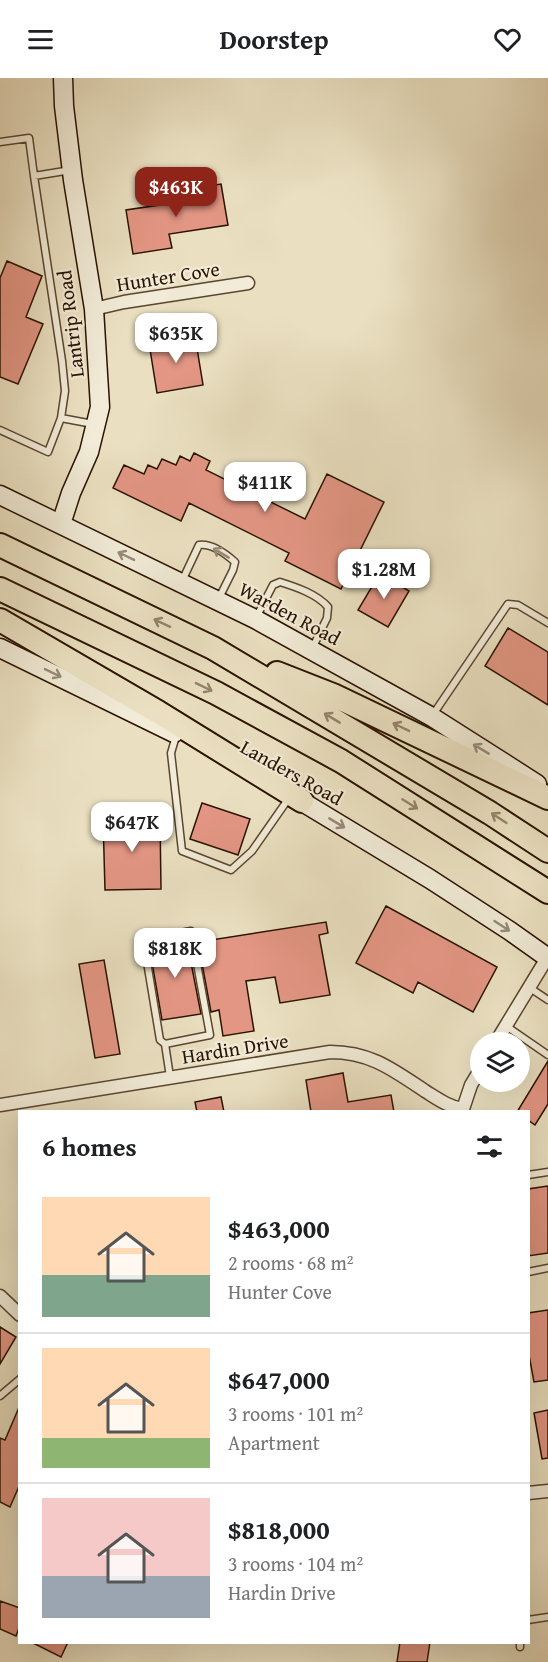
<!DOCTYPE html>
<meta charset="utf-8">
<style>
body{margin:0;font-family:"Gentium Book Plus",serif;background:#f2f2f2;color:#202124;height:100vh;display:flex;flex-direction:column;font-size:22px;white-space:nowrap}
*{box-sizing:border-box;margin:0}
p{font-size:20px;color:#757577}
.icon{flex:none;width:33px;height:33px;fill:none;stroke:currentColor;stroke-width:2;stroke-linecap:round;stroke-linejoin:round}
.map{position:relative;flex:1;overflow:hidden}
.drawer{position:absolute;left:18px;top:1032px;width:512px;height:534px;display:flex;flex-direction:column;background:#fff;border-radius:0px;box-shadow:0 6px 24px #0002}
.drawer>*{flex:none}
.controls{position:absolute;left:470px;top:954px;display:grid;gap:12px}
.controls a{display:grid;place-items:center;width:60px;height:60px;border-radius:50%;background:#fff;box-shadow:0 6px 24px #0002;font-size:30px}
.price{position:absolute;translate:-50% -51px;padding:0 14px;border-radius:12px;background:#fff;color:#222;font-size:20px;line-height:39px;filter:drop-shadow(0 2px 3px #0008)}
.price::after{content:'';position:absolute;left:50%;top:36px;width:18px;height:14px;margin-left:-9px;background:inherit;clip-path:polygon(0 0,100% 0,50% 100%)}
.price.current{background:#8f2418;color:#fff}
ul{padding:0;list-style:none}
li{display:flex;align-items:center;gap:18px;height:150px;padding:0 24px}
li+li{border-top:2px solid #e0e0e0}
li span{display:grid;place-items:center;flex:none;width:168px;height:120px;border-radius:0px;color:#555}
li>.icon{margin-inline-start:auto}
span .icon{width:72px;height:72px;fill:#fffc;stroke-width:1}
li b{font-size:26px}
h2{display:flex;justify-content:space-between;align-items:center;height:72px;padding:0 24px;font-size:26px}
header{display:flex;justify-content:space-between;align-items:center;height:78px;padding:0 24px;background:#fff;font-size:27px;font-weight:700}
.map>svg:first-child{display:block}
.building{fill:#e39684;stroke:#2a1300;stroke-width:1.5}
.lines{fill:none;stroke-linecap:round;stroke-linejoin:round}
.lane-casing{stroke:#5a4630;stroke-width:9}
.street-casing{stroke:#5a4630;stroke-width:15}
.secondary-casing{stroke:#2a1300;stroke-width:21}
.highway-casing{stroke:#2a1300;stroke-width:26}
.lane{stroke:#f1ebd7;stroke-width:6}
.street{stroke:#f1ebd7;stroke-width:12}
.secondary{stroke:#f1ebd7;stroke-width:18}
.highway{stroke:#eae0c1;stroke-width:22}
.oneway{stroke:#978a76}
.oneway2{stroke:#94846a}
.labels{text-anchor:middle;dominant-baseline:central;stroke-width:4.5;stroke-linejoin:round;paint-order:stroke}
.street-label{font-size:20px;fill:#2a1300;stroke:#f1ebd7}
</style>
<header><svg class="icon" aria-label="menu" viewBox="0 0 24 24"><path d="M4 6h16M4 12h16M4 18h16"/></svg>Doorstep<svg class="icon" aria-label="heart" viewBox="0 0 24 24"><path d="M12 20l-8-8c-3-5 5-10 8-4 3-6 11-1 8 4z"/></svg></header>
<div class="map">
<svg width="548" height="1584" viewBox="0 0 548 1584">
<rect width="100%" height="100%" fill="#eae0c1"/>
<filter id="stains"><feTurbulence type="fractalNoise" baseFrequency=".00333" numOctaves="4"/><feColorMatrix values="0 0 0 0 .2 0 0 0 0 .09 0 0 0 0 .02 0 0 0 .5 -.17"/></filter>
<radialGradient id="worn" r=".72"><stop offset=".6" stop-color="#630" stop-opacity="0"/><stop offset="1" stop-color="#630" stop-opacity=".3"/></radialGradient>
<path class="building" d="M221,106L228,147L169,156L172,170L133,176L126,132L180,124L178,113Z
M7,183L42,198L26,239L43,246L18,306L0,299V200Z
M195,258L203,307L157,315L149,265Z
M194,375L210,383L206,392L305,441L327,396L384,424L341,511L285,483L289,475L189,425L181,443L113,410L124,387L144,396L148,387L157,391L162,381L176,387L180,378L190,383Z
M380,495L409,513L388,549L358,532Z
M508,550L548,574V627L485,588Z
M202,725L250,741L238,777L190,761Z
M160,739L161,811L105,812L103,740Z
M386,828L497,889L473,934L418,904L413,915L356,885Z
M326,844L328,855L319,857L330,917L280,925L275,899L246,903L254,953L223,958L219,932L211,934L198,864Z
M186,859L201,936L162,942L149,867Z
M104,882L120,976L95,980L79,886Z
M548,983V1026L535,1047L528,1042V1034H517Z
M343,995L348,1024L391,1017L394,1034H311L306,1002Z
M221,1019L224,1034H197L195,1024Z
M548,1108V1175L528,1178V1111Z
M548,1232V1302L534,1304L528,1272V1235Z
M0,1249L16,1259L0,1286Z
M20,1327V1406L10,1429L0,1424V1360L5,1362Z
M548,1332V1380L542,1381L534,1335Z
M0,1523L20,1530V1547L16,1558L0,1551Z
M31,1564H68L61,1579Z
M400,1564H430L427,1584H397Z"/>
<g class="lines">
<defs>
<path id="lane" d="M0,64L29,60L34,98
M71,92L34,98L62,283L65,313L61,340L93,346
M0,352L48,374L61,340
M182,503L199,467C211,465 226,476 235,484L233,492L218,522
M256,540L273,507L280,504C296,509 317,516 328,529L327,540L312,571
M432,638L508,526L518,527L548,545
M176,658L171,675L182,773L231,792L252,773L289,720
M530,910L548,922
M506,948L548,977
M165,966L160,962L144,866L147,861L191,853L210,957L165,966L170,999
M528,1097L548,1094
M528,1194L548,1190
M0,1318L20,1301
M528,1542L548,1539
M520,1564V1569"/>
<path id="street" d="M94,231L124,224L248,205
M496,964L547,880
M0,1027L330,974C370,974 392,991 425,1013C438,1021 447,1028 462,1031
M462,1034L471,1007L480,992
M0,1218L20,1237
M528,1415L548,1413"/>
<path id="secondary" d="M0,417L255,541L432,639L537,706
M61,446L71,415L89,374L100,329L94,231L73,102L64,28L63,0
M0,570L174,655
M291,717L430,801L510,853L548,880"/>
<path id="highway" d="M0,467L213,570L490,735L548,773
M0,511L216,615L341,683L548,814
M0,542L158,634L302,723
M277,595L333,617L548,720"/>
</defs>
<use href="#lane" class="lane-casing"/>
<use href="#street" class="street-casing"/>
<use href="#secondary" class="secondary-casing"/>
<use href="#highway" class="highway-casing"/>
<use href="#lane" class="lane"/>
<use href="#street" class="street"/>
<use href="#secondary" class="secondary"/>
<use href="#highway" class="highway"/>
</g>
<defs><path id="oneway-shaft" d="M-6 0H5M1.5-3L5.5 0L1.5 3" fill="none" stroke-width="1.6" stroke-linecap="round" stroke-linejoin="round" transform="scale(1.5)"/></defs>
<g class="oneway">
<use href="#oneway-shaft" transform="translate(221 475) rotate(-149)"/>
<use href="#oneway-shaft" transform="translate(126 478) rotate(-154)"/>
<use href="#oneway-shaft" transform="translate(53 595) rotate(26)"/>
<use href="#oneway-shaft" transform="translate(481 671) rotate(-149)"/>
<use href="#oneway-shaft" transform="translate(337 745) rotate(31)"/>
<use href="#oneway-shaft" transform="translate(502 848) rotate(33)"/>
</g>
<g class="oneway2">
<use href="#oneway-shaft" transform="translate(162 545) rotate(-155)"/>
<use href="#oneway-shaft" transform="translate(204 609) rotate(26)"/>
<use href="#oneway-shaft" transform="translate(332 640) rotate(-149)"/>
<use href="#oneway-shaft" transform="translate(401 649) rotate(-154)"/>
<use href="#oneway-shaft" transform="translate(410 726) rotate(32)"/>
<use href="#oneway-shaft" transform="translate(499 740) rotate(-147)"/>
</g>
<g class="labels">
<g class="street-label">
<text transform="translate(168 198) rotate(-9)">Hunter Cove</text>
<text transform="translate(70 246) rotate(-97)">Lantrip Road</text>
<text transform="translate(290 535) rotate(28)">Warden Road</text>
<text transform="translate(292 694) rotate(29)">Landers Road</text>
<text transform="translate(235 970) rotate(-9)">Hardin Drive</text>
</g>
</g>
<rect width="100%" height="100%" filter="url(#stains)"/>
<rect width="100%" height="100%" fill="url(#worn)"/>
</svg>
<div class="controls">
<a><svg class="icon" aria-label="layers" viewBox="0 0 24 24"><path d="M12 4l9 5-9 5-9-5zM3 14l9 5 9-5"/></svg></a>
</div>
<b class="price current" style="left:176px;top:140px">$463K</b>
<b class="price" style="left:176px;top:286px">$635K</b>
<b class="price" style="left:265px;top:435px">$411K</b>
<b class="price" style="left:384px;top:522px">$1.28M</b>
<b class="price" style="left:132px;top:775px">$647K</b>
<b class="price" style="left:175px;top:901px">$818K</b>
<section class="drawer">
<h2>6 homes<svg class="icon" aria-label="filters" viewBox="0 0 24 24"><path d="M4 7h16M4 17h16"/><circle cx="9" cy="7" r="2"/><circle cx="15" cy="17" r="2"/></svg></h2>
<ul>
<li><span style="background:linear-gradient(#ffd9b3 65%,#7fa58c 0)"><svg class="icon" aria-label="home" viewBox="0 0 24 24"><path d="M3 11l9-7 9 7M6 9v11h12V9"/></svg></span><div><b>$463,000</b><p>2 rooms · 68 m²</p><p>Hunter Cove</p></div></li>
<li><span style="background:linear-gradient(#ffd9b3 75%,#8fb573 0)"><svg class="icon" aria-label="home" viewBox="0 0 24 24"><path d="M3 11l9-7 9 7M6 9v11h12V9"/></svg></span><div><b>$647,000</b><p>3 rooms · 101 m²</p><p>Apartment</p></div></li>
<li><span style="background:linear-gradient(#f6c9c9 65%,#9aa5b1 0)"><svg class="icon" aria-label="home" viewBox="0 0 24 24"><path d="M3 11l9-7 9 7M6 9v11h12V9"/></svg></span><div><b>$818,000</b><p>3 rooms · 104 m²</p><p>Hardin Drive</p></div></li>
</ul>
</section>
</div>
